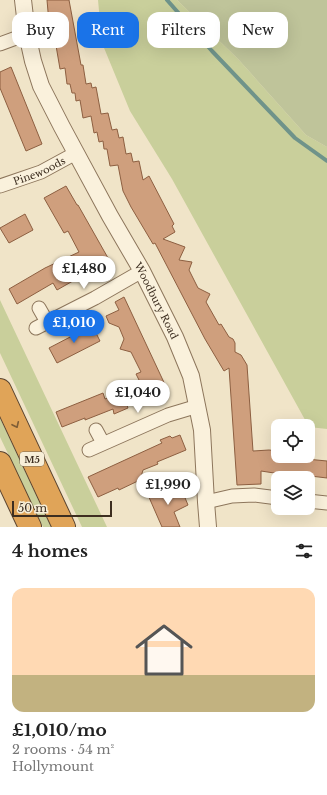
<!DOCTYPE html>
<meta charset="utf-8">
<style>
body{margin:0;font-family:"Libre Baskerville",serif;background:#f6f6f6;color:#222;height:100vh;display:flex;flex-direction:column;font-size:15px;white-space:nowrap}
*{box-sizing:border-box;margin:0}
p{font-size:13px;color:#767676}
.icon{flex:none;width:22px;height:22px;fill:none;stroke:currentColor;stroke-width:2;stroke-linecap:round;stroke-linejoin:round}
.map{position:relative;height:527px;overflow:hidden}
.side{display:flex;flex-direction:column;background:#fff;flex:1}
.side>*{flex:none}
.banner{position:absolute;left:12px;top:12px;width:303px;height:36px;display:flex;gap:8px}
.controls{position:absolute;left:271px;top:419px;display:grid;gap:8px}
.controls a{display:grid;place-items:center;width:44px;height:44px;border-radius:8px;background:#fff;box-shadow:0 4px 16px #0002;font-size:20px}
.scale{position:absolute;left:12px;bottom:10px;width:100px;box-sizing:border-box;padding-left:4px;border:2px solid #3d2e20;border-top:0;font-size:11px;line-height:14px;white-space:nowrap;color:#3d2e20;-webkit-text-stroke:3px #f7eed8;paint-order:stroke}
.price{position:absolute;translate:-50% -34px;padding:0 9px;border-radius:14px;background:#fff;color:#222;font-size:13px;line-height:26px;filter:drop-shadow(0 1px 2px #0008)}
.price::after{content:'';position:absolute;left:50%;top:24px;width:12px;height:9px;margin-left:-6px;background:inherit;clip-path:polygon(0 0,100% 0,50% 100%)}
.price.on{background:#1a73e8;color:#fff}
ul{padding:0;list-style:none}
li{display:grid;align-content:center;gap:8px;height:212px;padding:0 12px}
li span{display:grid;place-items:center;height:124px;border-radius:12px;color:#555}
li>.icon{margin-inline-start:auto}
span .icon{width:72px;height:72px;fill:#fffc;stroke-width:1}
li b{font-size:17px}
h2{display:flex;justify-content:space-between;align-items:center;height:48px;padding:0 12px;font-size:17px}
.tag{padding:0 14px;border-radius:12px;background:#fff;box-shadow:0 4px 16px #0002;font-size:14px;line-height:36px}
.tag.on{background:#1a73e8;color:#fff}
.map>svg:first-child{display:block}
.green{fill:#c9cf9b}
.cemetery{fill:#bfc49a}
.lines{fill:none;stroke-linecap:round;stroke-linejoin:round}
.stream{stroke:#6f938a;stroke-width:4}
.building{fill:#cf9f7d;stroke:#8d5f41}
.minor-casing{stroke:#8d765c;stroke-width:15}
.tertiary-casing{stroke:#8d765c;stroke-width:18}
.motorway-casing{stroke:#5b4430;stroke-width:24}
.minor{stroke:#faf1dc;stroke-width:13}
.tertiary{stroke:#faf1dc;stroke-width:16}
.motorway{stroke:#e0a458;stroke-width:22}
.oneway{stroke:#7e5d36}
.labels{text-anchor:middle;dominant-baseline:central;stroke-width:3;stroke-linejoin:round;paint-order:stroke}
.shield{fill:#f7eed8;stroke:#756857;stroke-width:1}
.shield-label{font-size:9px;font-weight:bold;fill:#3d2e20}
.street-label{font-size:10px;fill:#3d2e20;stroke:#f7eed8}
</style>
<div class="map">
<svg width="327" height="527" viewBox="0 0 327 527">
<rect width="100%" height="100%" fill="#f0e4c8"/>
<path class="green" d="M98,0H177L238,59L306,135L327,147V429L309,427L172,179L130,111L102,43Z
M0,300L107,527H82L0,353Z
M0,418L51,527H43L0,437Z"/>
<path class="cemetery" d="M177,0H327V147L306,135L238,59Z"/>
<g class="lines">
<path class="stream" d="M167,0L212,51L295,138L327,161"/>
</g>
<path class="building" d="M47,0H69L81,65H83L86,84L91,83L92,88L96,87L101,114L108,113L112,130L117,129L119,138L123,137L126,154L131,153L133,162L139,161L143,180L149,176L174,224L172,226L175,232L163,239L185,247L179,260L192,262L189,270L198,288L210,294L206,302L219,325L221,324L229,337L233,339L235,343V352L241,355L247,365L253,451L269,450L278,451V456H297L296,458L327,461V478L294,474V476L261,471V484L237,485L229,368L224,371L205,339L155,243L153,244L131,207L123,191L118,165L110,166L107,149H104L103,141L99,142L97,132L94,133L91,116L83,118L80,100L76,101L75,93H72L70,84H67L65,68L60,69L52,22L49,23Z
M11,67L42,144L26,151L0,88V72Z
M66,186L77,205H78L112,265L97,274L94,269L57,290L53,283L17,304L9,289L45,268L79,252L68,231L64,233L44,198Z
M25,214L33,230L9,243L0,228Z
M124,297L168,391L149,400L136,374L141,372L131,352L120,349L124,339L119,327L109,323L106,316L119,310L115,302Z
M93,327L100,341L57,363L49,348L74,335V334L84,328L86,331Z
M122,392L128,408L114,414L113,409L85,420V418L62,427L56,412L103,393L105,399Z
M180,435L186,450L157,462L158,464L143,470L140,480L119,490L118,488L98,497L88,477L162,443L160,440L170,436L172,438Z
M171,485L174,492L177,491L179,495L183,493L188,505L174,512L180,527H162L148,495Z"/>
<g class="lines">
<defs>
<g id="minor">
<path d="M0,44L27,34"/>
<path id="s1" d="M0,186L41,172L76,153"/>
<path d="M39,308L47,322"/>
<path d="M36,328L95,298L142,271"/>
<path d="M96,430L103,443"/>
<path d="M89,450L168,415L198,406"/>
<path d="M308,501L327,503"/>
<path d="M206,502L232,496L254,495L278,498"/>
</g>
<g id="tertiary">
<path id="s2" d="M23,0L27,34L33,61L41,86L62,127L110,216L142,271L175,337L191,376L202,430L206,502L208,527"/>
</g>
<path id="motorway" d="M0,390L64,527
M0,463L30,527"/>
</defs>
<use href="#minor" class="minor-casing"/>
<use href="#tertiary" class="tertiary-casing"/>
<use href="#motorway" class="motorway-casing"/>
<use href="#minor" class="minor"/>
<use href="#tertiary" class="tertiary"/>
<use href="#motorway" class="motorway"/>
</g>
<defs><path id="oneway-chevron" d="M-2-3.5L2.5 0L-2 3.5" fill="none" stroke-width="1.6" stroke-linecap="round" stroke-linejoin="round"/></defs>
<use class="oneway" href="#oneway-chevron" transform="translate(16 425) rotate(65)"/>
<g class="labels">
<rect class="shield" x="20" y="452" width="24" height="14" rx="3"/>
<g class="shield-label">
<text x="32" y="459">M5</text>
</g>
<g class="street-label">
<text stroke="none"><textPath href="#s1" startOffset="42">Pinewoods</textPath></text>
<text stroke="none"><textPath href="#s2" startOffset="332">Woodbury Road</textPath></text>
</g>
</g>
</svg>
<div class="controls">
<a><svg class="icon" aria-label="locate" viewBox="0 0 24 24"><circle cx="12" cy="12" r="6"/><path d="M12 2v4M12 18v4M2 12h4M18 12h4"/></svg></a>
<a><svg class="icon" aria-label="layers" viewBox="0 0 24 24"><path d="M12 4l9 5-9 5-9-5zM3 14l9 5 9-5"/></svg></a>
</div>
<div class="scale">50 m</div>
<b class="price" style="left:84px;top:290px">£1,480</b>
<b class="price on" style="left:74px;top:344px">£1,010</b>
<b class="price" style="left:138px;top:414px">£1,040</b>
<b class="price" style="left:168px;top:506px">£1,990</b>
<div class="banner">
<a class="tag">Buy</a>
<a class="tag on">Rent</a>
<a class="tag">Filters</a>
<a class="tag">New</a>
</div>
</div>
<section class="side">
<h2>4 homes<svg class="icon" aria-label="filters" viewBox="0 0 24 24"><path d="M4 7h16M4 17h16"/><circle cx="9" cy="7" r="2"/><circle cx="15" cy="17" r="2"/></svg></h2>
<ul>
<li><span style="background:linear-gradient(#ffd9b3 70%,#c2b280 0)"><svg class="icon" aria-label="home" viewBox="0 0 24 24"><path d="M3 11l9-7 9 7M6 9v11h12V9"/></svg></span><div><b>£1,010/mo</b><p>2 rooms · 54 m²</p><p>Hollymount</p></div></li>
</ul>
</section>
